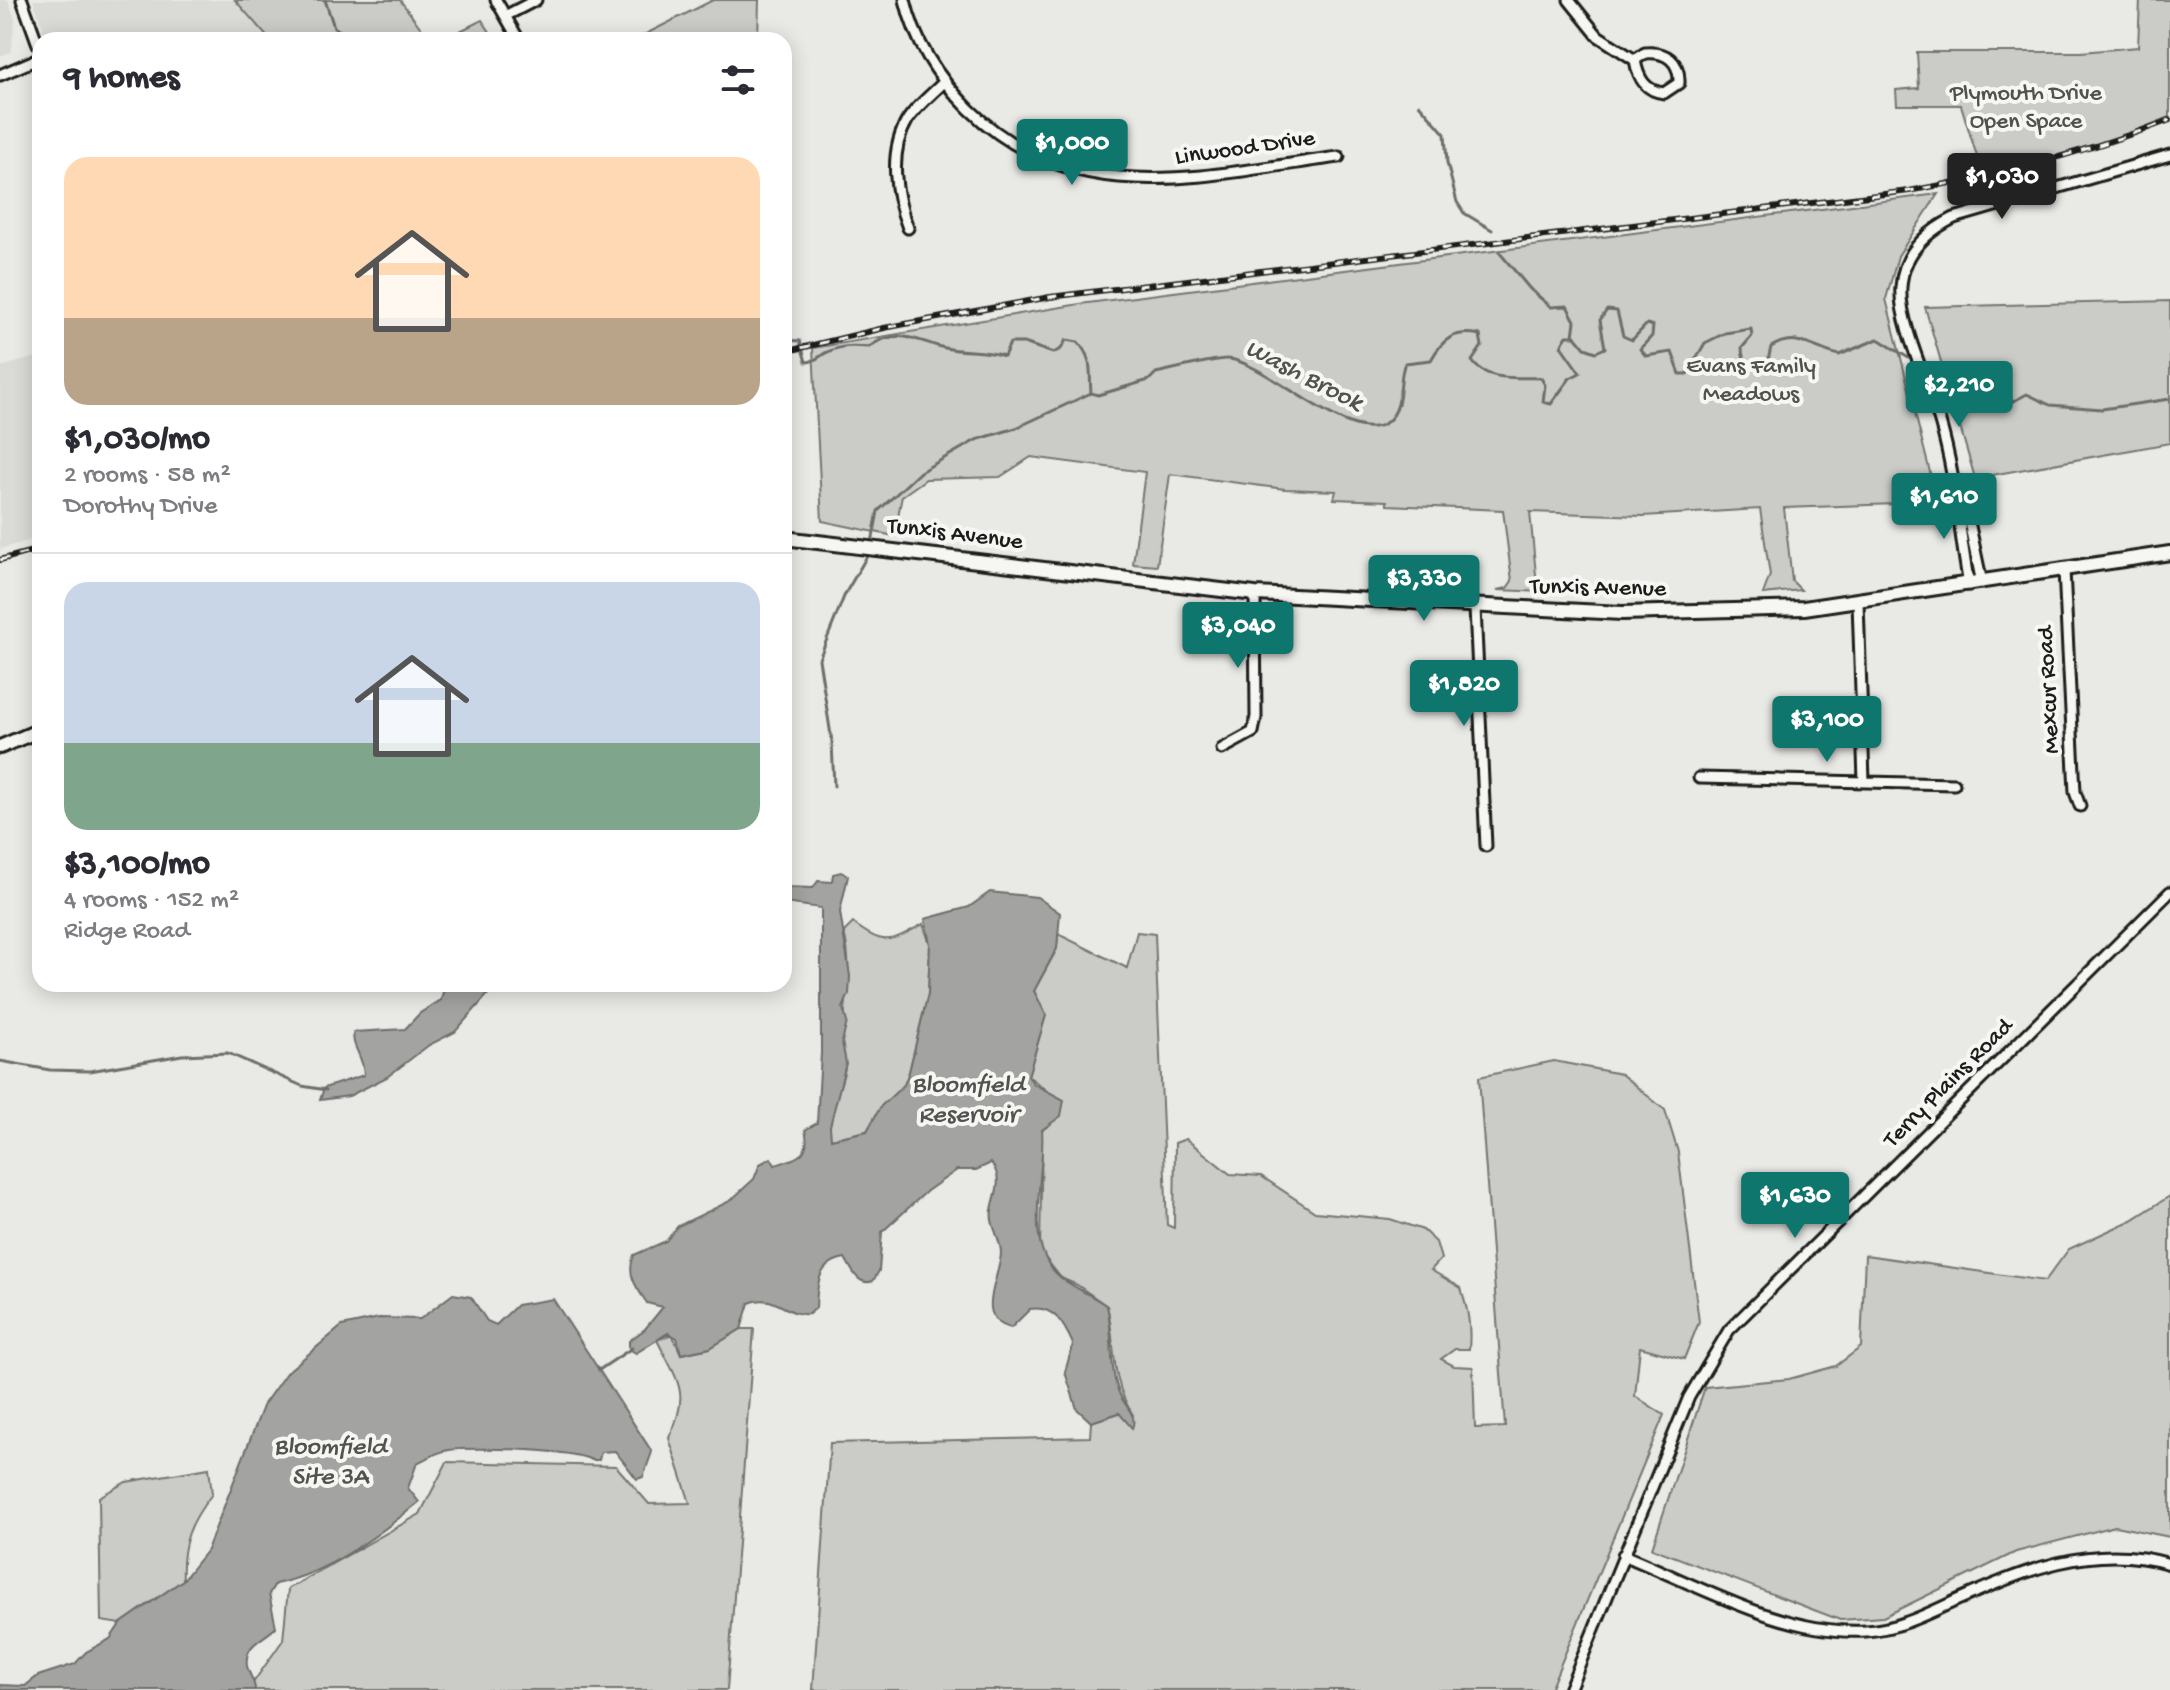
<!DOCTYPE html>
<meta charset="utf-8">
<style>
body{margin:0;font-family:"Gochi Hand",sans-serif;background:#f7f7f7;color:#2b2b33;height:100vh;display:flex;flex-direction:column;font-size:30px;white-space:nowrap}
*{box-sizing:border-box;margin:0}
p{font-size:26px;color:#7c7c81}
.icon{flex:none;width:44px;height:44px;fill:none;stroke:currentColor;stroke-width:2;stroke-linecap:round;stroke-linejoin:round}
.map{position:relative;flex:1;overflow:hidden}
.panel{position:absolute;left:32px;top:32px;width:760px;height:960px;display:flex;flex-direction:column;background:#fff;border-radius:24px;box-shadow:0 4px 20px #0003}
.panel>*{flex:none}
.price{position:absolute;translate:-50% -68px;padding:0 18px;border-radius:8px;background:#0f766e;color:#fff;font-size:26px;line-height:52px;filter:drop-shadow(0 2px 4px #0008)}
.price::after{content:'';position:absolute;left:50%;top:48px;width:24px;height:18px;margin-left:-12px;background:inherit;clip-path:polygon(0 0,100% 0,50% 100%)}
.price.selected{background:#222;color:#fff}
ul{padding:0;list-style:none}
li{display:grid;align-content:center;gap:16px;height:424px;padding:0 32px}
li+li{border-top:2px solid #e1e1e2}
li span{display:grid;place-items:center;height:248px;border-radius:24px;color:#555}
li>.icon{margin-inline-start:auto}
span .icon{width:144px;height:144px;fill:#fffc;stroke-width:1}
li b{font-size:34px}
h2{display:flex;justify-content:space-between;align-items:center;height:96px;padding:0 32px;font-size:34px}
.map>svg:first-child{display:block}
.built{fill:#dadad6}
.green{fill:#cbcbc7;stroke:#747472;stroke-width:2}
.water{fill:#a3a3a1;stroke:#6d6d6c;stroke-width:2}
.lines{fill:none;stroke-linecap:round;stroke-linejoin:round}
.stream{stroke:#6d6d6c;stroke-width:3}
.street-casing{stroke:#1c1c1c;stroke-width:15}
.secondary-casing{stroke:#1c1c1c;stroke-width:18}
.street{stroke:#f6f6f2;stroke-width:9}
.secondary{stroke:#f6f6f2;stroke-width:12}
.rail-casing{stroke:#1c1c1c;stroke-width:6}
.rail{stroke:#f6f6f2;stroke-width:3;stroke-dasharray:9;stroke-linecap:butt}
.labels{text-anchor:middle;dominant-baseline:central;stroke-width:8;stroke-linejoin:round;paint-order:stroke}
.park-label{font-size:24px;fill:#51514f;stroke:#f6f6f2}
.street-label{font-size:24px;fill:#1c1c1c;stroke:#f6f6f2}
.water-label{font-size:26px;font-style:italic;fill:#525251;stroke:#f6f6f2}
</style>
<div class="map">
<svg width="2170" height="1690" viewBox="0 0 2170 1690">
<rect width="100%" height="100%" fill="#e9e9e5"/>
<filter id="ink" filterUnits="userSpaceOnUse"><feTurbulence type="fractalNoise" baseFrequency=".0125" numOctaves="2"/><feDisplacementMap in="SourceGraphic" scale="16" xChannelSelector="R" yChannelSelector="G"/><feConvolveMatrix kernelMatrix="1 2 1 2 8 2 1 2 1" color-interpolation-filters="sRGB"/></filter>
<g filter="url(#ink)">
<path class="built" d="M0,0H8L15,18L11,52L0,56Z
M33,0H235L270,40H47Z
M40,356V537L0,549V367Z"/>
<path class="green" d="M235,0H400L429,39L456,33L482,20L492,35L484,40H270Z
M713,0H759L758,40H634Z
M2140,0H2170V117L2091,149L1983,176L1961,105H1897L1896,90L1919,88L1917,52H2081L2138,47Z
M1938,194L1898,256L1886,299L1934,488L1897,491L1896,504L1784,508L1792,581L1801,590L1763,594L1770,575L1760,509L1643,516L1530,512L1537,585L1546,592L1497,590L1507,588L1512,581L1503,510L1387,505V501L1334,499L1336,491L1285,489L1170,474L1157,566L1133,564L1145,472L1031,457L1000,477L926,479L902,496L894,536L822,521L813,348L1080,304Z
M2170,301V443L1975,478L1925,307Z
M853,923C885,947 890,942 923,924L930,944L928,994L909,1072L904,1085L882,1106L867,1131L831,1139C824,1118 842,1089 845,1067C846,1058 842,1050 842,1042C844,1005 854,970 844,932Z
M1137,932L1155,934L1167,1225L1174,1228L1175,1143L1186,1139L1230,1174L1261,1176L1315,1212L1390,1219L1423,1230L1436,1242L1441,1259L1431,1270L1461,1288C1468,1310 1471,1326 1469,1349H1455L1441,1359L1454,1366L1473,1367L1475,1428L1505,1427L1479,1077L1554,1061L1621,1074L1665,1110L1678,1152L1699,1322L1684,1359L1640,1347L1635,1396L1664,1415L1550,1690H813L830,1443L1090,1437L1091,1422L1119,1413L1125,1418L1133,1415C1109,1378 1117,1347 1107,1306L1077,1285L1061,1278L1040,1251L1042,1130L1051,1124L1045,1089L1028,1076L1046,1015L1034,991L1057,949L1058,934L1127,968Z
M2170,1196V1537L2115,1526L2016,1552L1883,1617L1840,1620L1652,1548L1705,1387L1789,1379L1836,1366L1861,1347L1865,1255L2045,1281L2069,1249L2132,1220Z
M741,1329H754L727,1690H248L283,1640L288,1589L420,1514L447,1462L616,1466L649,1504L690,1503L669,1438C691,1392 678,1382 657,1340L672,1334L681,1354L710,1348Z
M209,1468L212,1494C190,1522 181,1544 183,1580L120,1624L101,1621L99,1497L126,1482Z"/>
<path class="water" d="M841,872L848,876L840,912L850,976L849,994L843,1008L847,1022L842,1042L846,1063L830,1126L831,1139L867,1131L881,1106L904,1085L909,1072L928,994L930,944L925,919L969,907L990,892L1037,897L1060,913L1057,948L1034,991L1046,1015L1028,1076L1034,1084L1064,1100L1061,1116L1042,1130C1046,1175 1021,1243 1059,1276C1069,1285 1093,1296 1107,1306C1114,1334 1108,1369 1120,1395C1125,1406 1138,1416 1132,1428L1119,1413L1091,1422L1077,1409L1065,1372L1073,1344C1064,1324 1054,1305 1030,1309L1011,1328C973,1319 1000,1278 1001,1253C1001,1238 989,1225 992,1210C995,1192 1004,1180 991,1163L976,1170H957L927,1191L882,1232L879,1271L873,1281C858,1287 851,1268 845,1258C817,1263 817,1285 816,1308L809,1314C787,1317 774,1292 749,1303L741,1329L710,1348L681,1354L677,1338L668,1333L636,1353L629,1349V1341L645,1329L663,1307L647,1303C636,1287 626,1274 634,1255L666,1241L678,1226L730,1201L754,1179L760,1164L771,1158L775,1165C795,1159 812,1156 805,1130L817,1123L821,1053V908L784,903V887L813,888L818,881L832,882L833,874Z
M445,984H497L455,1032L429,1045L387,1077L349,1096L320,1100L324,1088L364,1075C364,1057 350,1045 354,1032L405,1029L420,1013L441,1000Z
M453,1294L471,1297L487,1321L496,1325L517,1305L553,1299L652,1452L643,1477L637,1479L615,1451L601,1452L599,1460H592C569,1449 488,1448 459,1449C443,1449 431,1456 417,1463L408,1488L419,1502C379,1535 327,1574 275,1584L269,1594L276,1627C264,1640 244,1643 247,1666C249,1675 255,1681 255,1690H0V1685L25,1686L38,1676L75,1664L86,1652L110,1639L120,1624L183,1580L207,1550L264,1404L286,1373L342,1326L379,1318L420,1319Z"/>
<g class="lines">
<path class="stream" d="M325,0L334,27L353,40
M1419,104L1445,134L1447,163L1457,202L1464,213L1492,230
M1499,252L1530,289L1551,307L1567,306L1575,321L1573,336
M784,340L800,341L806,362C817,362 820,354 830,351C842,345 856,346 869,347C895,328 914,339 941,347C961,353 983,349 1004,356L1010,343H1024L1053,353L1061,349L1066,340L1078,342C1094,360 1089,372 1091,393L1098,395L1149,380L1156,373C1170,370 1217,358 1228,359C1266,361 1355,452 1388,421C1405,406 1397,381 1405,363L1431,360C1443,338 1455,330 1480,335L1482,346L1472,361C1486,382 1518,377 1541,378L1545,385L1543,402L1551,404L1570,378L1580,373L1561,346L1567,336H1575L1585,348L1596,352L1605,348L1600,320L1607,310L1617,311L1623,336L1632,340L1647,324L1653,326L1652,336L1640,349L1646,356L1672,352L1680,374H1687L1705,343L1725,333L1751,329L1752,336L1742,348C1742,364 1752,371 1767,365L1771,347C1797,331 1812,349 1839,355L1878,339L1915,362
M1922,365L1960,376L1983,372L1996,390L2012,402L2027,394L2050,405L2102,409L2170,399
M872,543L878,511L920,472L976,440L1016,428L1091,393
M834,786L832,742L819,659L845,594L870,551
M0,1061L50,1070L90,1071L182,1055L228,1053L302,1086L326,1090
M599,1370L632,1348"/>
<defs>
<path id="street" d="M22,0L40,50
M496,0L519,40
M905,0C915,43 938,78 969,109C1075,213 1208,174 1339,157
M1569,0L1598,36L1635,60C1638,78 1645,91 1664,93L1679,83C1680,61 1666,51 1645,53L1635,60
M507,15L536,0
M0,75L40,58
M908,228C895,195 888,152 908,119C917,106 932,94 943,83
M1958,497L1968,517L1982,583
M2064,570L2075,792L2080,806
M1969,585C1959,531 1956,476 1940,422C1930,387 1898,322 1901,287C1903,254 1926,232 1954,218L2170,155
M1858,602L1864,781
M1475,608L1486,846
M1222,749L1253,732L1256,717L1255,594
M1699,778L1954,784
M1623,1555C1698,1585 1785,1636 1866,1631C1897,1629 1925,1615 1953,1602C2023,1571 2092,1541 2170,1564
M1569,1690L1689,1397L1729,1330L2170,892"/>
<path id="secondary" d="M784,538L1255,594L1622,613L1804,608L2170,553
M0,747L40,730"/>
</defs>
<use href="#street" class="street-casing"/>
<use href="#secondary" class="secondary-casing"/>
<use href="#street" class="street"/>
<use href="#secondary" class="secondary"/>
<defs>
<path id="rail" d="M784,352L884,328L1050,297L1909,191C1998,175 2085,153 2170,120
M0,560L40,549"/>
</defs>
<use href="#rail" class="rail-casing"/>
<use href="#rail" class="rail"/>
</g>
</g>
<g class="labels">
<g class="park-label">
<text x="2026" y="94">Plymouth Drive<tspan x="2026" dy="28">Open Space</tspan></text>
<text x="1751" y="367">Evans Family<tspan x="1751" dy="28">Meadows</tspan></text>
</g>
<g class="street-label">
<text transform="translate(1245 149) rotate(-8)">Linwood Drive</text>
<text transform="translate(955 535) rotate(7)">Tunxis Avenue</text>
<text transform="translate(1598 589) rotate(1)">Tunxis Avenue</text>
<text transform="translate(2050 690) rotate(-93)">Mexcur Road</text>
<text transform="translate(1949 1084) rotate(-45)">Terry Plains Road</text>
</g>
<g class="water-label">
<text transform="translate(1303 377) rotate(27)">Wash Brook</text>
<text x="968" y="1086">Bloomfield<tspan x="968" dy="30">Reservoir</tspan></text>
<text x="330" y="1448">Bloomfield<tspan x="330" dy="30">Site 3A</tspan></text>
</g>
</g>
</svg>
<b class="price" style="left:1072px;top:187px">$1,000</b>
<b class="price selected" style="left:2002px;top:221px">$1,030</b>
<b class="price" style="left:1959px;top:429px">$2,210</b>
<b class="price" style="left:1944px;top:541px">$1,610</b>
<b class="price" style="left:1424px;top:623px">$3,330</b>
<b class="price" style="left:1238px;top:670px">$3,040</b>
<b class="price" style="left:1464px;top:728px">$1,820</b>
<b class="price" style="left:1827px;top:764px">$3,100</b>
<b class="price" style="left:1795px;top:1240px">$1,630</b>
<section class="panel">
<h2>9 homes<svg class="icon" aria-label="filters" viewBox="0 0 24 24"><path d="M4 7h16M4 17h16"/><circle cx="9" cy="7" r="2"/><circle cx="15" cy="17" r="2"/></svg></h2>
<ul>
<li><span style="background:linear-gradient(#ffd9b3 65%,#b9a48a 0)"><svg class="icon" aria-label="home" viewBox="0 0 24 24"><path d="M3 11l9-7 9 7M6 9v11h12V9"/></svg></span><div><b>$1,030/mo</b><p>2 rooms · 58 m²</p><p>Dorothy Drive</p></div></li>
<li><span style="background:linear-gradient(#c9d6e8 65%,#7fa58c 0)"><svg class="icon" aria-label="home" viewBox="0 0 24 24"><path d="M3 11l9-7 9 7M6 9v11h12V9"/></svg></span><div><b>$3,100/mo</b><p>4 rooms · 152 m²</p><p>Ridge Road</p></div></li>
</ul>
</section>
</div>
